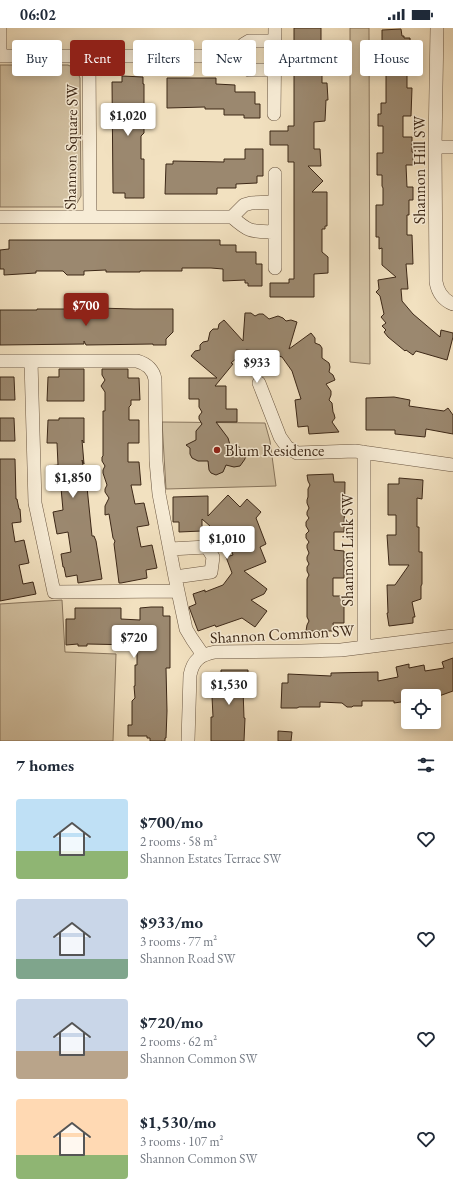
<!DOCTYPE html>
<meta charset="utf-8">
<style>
body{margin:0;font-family:"EB Garamond",serif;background:#f2f2f3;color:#1f2937;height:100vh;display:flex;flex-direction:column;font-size:15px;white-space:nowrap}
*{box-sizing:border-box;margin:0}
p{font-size:13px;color:#747a83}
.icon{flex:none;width:22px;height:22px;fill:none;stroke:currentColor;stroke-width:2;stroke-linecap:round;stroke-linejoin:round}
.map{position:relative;height:713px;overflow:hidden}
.side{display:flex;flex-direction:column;background:#fff;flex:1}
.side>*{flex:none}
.top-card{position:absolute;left:12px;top:12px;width:429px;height:36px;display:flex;gap:8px}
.buttons{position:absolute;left:401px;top:661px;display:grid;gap:8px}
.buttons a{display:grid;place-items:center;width:40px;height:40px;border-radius:4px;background:#fff;box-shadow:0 2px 10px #0003;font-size:20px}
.price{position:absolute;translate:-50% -34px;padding:0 9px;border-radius:4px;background:#fff;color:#222;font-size:13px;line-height:26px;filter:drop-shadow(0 1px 2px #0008)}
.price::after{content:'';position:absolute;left:50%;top:24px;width:12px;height:9px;margin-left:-6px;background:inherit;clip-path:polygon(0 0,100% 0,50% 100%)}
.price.current{background:#8f2418;color:#fff}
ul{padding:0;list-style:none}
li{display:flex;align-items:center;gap:12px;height:100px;padding:0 16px}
li span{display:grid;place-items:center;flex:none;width:112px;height:80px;border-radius:4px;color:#555}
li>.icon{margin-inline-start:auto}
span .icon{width:48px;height:48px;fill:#fffc;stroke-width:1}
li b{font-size:17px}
h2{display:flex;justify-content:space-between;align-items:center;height:48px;padding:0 16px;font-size:17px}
.tag{padding:0 14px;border-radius:4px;background:#fff;box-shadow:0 2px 10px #0003;font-size:14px;line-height:36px}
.tag.current{background:#8f2418;color:#fff}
.status{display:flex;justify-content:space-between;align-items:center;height:28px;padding:0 20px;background:#fff;direction:ltr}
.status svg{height:11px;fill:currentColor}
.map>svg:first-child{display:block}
.green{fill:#d3c2a3;stroke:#88755d}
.building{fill:#9b886f;stroke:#3d2817}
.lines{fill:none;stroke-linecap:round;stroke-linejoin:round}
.minor-casing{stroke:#6a5641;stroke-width:14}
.minor{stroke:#f7ecd6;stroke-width:13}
.poi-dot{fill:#8f2418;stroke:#f7ecd6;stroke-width:1.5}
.labels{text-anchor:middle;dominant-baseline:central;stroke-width:3;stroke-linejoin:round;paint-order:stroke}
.street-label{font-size:16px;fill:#3d2817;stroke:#f7ecd6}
.poi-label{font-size:16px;fill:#3d2817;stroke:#f7ecd6;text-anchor:start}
</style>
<div class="status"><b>06:02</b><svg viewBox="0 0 49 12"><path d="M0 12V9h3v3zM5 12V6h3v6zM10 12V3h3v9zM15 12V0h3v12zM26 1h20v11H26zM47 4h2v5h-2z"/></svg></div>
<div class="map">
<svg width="453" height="713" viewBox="0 0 453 713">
<rect width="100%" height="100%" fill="#f2e1c0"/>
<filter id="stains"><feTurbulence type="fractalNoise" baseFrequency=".005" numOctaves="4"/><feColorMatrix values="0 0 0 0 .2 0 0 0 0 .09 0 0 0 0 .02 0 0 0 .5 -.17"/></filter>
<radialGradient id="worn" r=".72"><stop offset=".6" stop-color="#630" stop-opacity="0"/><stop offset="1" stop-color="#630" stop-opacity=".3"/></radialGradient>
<path class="green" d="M350,0H369L370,336L350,334Z
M0,37H68L76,41L80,50L81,168L77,175L70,179H0Z
M162,394L265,395L270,413L276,458L166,461Z
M62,572L65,624L116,626L113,713H0V576Z"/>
<path class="building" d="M294,0H321V14H324V21L326,23V28L322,35V55H327L328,72H326L325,93L314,94V121H320L321,138H308L323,153L312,164H327V198H325V201H322V224L328,229V245L314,246V269H270V255H289V251H294V134H288V117H270V103H288V98H294Z
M401,1L402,8H404V10H410L411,39H407V60H412L411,88H403V109H412V124H413V137H406L407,159H413V172H409V187H407V207H412L413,236H406L408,261H401L402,273L413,286L440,309L441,302L453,305V309L447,332L416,323L413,327L406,322L405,323L388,309L384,304L386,302L382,298L386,295L381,289L384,286L380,268L376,264L379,261L378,252L396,249L382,237V220L379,221V209H376V177H383V160L382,158V147H377V125H383V98H378V86H381V75H386V47H383V42H382V2Z
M122,48L143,49V56H144V78H143V99L144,100V105L141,108V131H144V170H125V165H113L112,54H122Z
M167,50H216V56L235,57V64H255V76H260V90H244V87H224V81H205V79L167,80Z
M245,121H263V148H257V155L236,156V160H217V166H165L166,136H173V133L224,134V131H245Z
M9,212H220V217H236V224H256V236H262V258H248V255H245V252L223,253V241L211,240H182V243H140V244H106V242L84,243V247H67L63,243H36V245L4,247V241H0V222L9,221Z
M97,280L134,281H173V304L166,311V317H153V316L86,317L84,313V316L0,317V282H37V281H97Z
M245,285H251L255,288L259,286H263L269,291L278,288L283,290L286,293L291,292L297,294L289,321L311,305L315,310V315L320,317L322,320V330L329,335L330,339L329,344L333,347L335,352L326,356L331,363V367L329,372L332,375L333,384L334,386L335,390L332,394L339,404L309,406L308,398L298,399L295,372L301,371L292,343L282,329L265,324L246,322L231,335L233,336L215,358H226V381H237V394H216L228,410L230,417L239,419L243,422L245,425V431L240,438L234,439L226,437L223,444L216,447L211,445L209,442L208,433H198L192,430L190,426V420L186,417L196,412V403L202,396L199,391V388L202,384L199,379V371H189V350H217L191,328L195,323L200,322V317L203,314L208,313L210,304L213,301H218L219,296L224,292L243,313Z
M59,341H84V373H47L48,349H59Z
M102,341H128V350H139L140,372H131V377L129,379V392H139V415H128V434H139L141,457H131L135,476L144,475L149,497L137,499L141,519L152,517L157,540L146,542L147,550L121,555H119L114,516L115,513L113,510L109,486L105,487V478L109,470L105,464V461L107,457L103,445V442L105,438L102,433V429L103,428V383H105V364L101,358L105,352L102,347Z
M0,349H14L15,372H0Z
M394,369L410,372L409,378L444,383L448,380L453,387V406L426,401L425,409L395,406V402H366V370Z
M0,390H14L15,413H0Z
M59,390H84V415L82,412L84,436L82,432L87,459L92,508H94L96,513L102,551L78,555L77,547L66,549L64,539H63L61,526L71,524L68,504L57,506L53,484L63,482L61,460L50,461L48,438L58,437L57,415H47L48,392H59Z
M0,431H15L16,471H17L19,481H20L21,494L12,495L15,514L24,512L29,535L19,537L23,556L33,554L36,566L0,573Z
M333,446L334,454H345L344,504H334V522L344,523V550H333V568H344V595H333L334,603H306L307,597L309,593L307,589V551L309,547L307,543V539L309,536L307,532V529L309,525L307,520V517L309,514L306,510V506L309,503L306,498V494L309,490L307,487V484L309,480L307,475V472L308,469V461L310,457L308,453L307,447Z
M399,450L423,452L422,471L417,470V499H419V524H422V556L421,558V571L412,574L415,589H413V595L389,598L387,585H388L387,557H395L409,537H389L387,507H396V487H388V456H399Z
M228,467L240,479L247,471L261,484L256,490L266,516L260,519L266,534L244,543L267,561L264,566L251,572L267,583L255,599L242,590L216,599L215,597L198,603L189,579L196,576L193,566L205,562V564L223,557L232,545L226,529L233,527L223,501L219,506L202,491V503L179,504V494H173V469L208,468V488Z
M151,579H163V588H170V640H166L167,683L166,710H165V713H150V710H147V708H128V697H132V673L135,670L134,658H135V637H137V617L87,616V618H78V616L66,617V591H75V580H121V591L140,592V580Z
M453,630V663L439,668H408V673L394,675V673H362V678H353L352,679H347L342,675L320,674V679H299L297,680H281L282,655H288V646L331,648V645L378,644V653L398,649L396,639L409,636V640L424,637L425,643L444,640L442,634Z
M221,642H248V661H243L244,690H245L244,713H211V689H213L211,648H221Z
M278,703L292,704L291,713H278Z"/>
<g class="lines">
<defs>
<path id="minor" d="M437,0L435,119L436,254C438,265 443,272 453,276
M0,28H232
M0,28V0
M89,28L90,189
M274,42H249L243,38L232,28L244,16L249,13H275
M274,86L275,0
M435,119H453
M275,146V240
M275,174L251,175L244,177L232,189C250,205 251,203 275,204
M0,189H232
M0,333H137C147,336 153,341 155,351L156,433L159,466L175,549L186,601L192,611L203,627
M31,333L35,475L54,564L178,563
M259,355L280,409L287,419L297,425L355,423L453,437
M170,521L207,519L213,529L211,544L175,549
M364,619V424
M188,713L190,647C193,632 200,627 215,624L301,623L341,622L453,608"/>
</defs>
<use href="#minor" class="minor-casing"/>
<use href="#minor" class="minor"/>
</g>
<circle class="poi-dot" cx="217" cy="422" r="4"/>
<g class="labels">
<g class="street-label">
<text transform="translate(71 119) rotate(-89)">Shannon Square SW</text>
<text transform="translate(419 142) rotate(-90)">Shannon Hill SW</text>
<text transform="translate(347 522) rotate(-90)">Shannon Link SW</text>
<text transform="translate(282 606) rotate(-3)">Shannon Common SW</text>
</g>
<g class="poi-label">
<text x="225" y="422">Blum Residence</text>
</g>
</g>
<rect width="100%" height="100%" filter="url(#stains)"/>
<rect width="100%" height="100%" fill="url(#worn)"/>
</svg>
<div class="buttons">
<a><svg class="icon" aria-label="locate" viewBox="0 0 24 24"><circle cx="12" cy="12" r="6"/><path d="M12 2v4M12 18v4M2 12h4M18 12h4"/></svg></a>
</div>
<b class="price" style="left:128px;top:109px">$1,020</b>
<b class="price current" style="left:86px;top:299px">$700</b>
<b class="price" style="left:257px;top:356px">$933</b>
<b class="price" style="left:73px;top:471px">$1,850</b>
<b class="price" style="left:227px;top:532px">$1,010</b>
<b class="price" style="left:134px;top:631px">$720</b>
<b class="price" style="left:229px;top:678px">$1,530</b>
<div class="top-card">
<a class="tag">Buy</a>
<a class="tag current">Rent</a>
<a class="tag">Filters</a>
<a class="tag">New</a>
<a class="tag">Apartment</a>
<a class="tag">House</a>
</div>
</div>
<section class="side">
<h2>7 homes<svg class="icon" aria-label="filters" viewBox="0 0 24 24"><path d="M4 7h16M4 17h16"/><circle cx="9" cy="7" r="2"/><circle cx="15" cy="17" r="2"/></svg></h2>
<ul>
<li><span style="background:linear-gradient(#bfe0f5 65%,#8fb573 0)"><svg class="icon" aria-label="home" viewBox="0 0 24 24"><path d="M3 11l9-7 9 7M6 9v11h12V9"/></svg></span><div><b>$700/mo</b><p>2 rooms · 58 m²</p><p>Shannon Estates Terrace SW</p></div><svg class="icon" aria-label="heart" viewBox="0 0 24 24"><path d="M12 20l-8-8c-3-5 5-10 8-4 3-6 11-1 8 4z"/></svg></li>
<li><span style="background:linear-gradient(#c9d6e8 75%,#7fa58c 0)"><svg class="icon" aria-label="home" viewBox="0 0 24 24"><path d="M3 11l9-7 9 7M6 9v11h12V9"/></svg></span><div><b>$933/mo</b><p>3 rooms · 77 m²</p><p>Shannon Road SW</p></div><svg class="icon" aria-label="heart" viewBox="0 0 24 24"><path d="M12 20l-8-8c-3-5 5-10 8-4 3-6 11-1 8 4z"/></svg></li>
<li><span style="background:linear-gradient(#c9d6e8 65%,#b9a48a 0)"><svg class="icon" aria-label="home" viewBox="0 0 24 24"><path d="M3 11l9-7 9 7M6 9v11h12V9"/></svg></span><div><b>$720/mo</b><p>2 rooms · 62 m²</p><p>Shannon Common SW</p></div><svg class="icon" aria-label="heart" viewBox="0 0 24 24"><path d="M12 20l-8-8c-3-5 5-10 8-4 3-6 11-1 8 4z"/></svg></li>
<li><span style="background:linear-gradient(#ffd9b3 70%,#8fb573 0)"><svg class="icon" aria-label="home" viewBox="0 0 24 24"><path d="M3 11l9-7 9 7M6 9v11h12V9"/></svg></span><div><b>$1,530/mo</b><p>3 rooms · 107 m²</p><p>Shannon Common SW</p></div><svg class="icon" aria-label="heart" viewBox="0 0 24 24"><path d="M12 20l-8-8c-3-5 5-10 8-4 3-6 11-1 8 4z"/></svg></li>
</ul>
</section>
